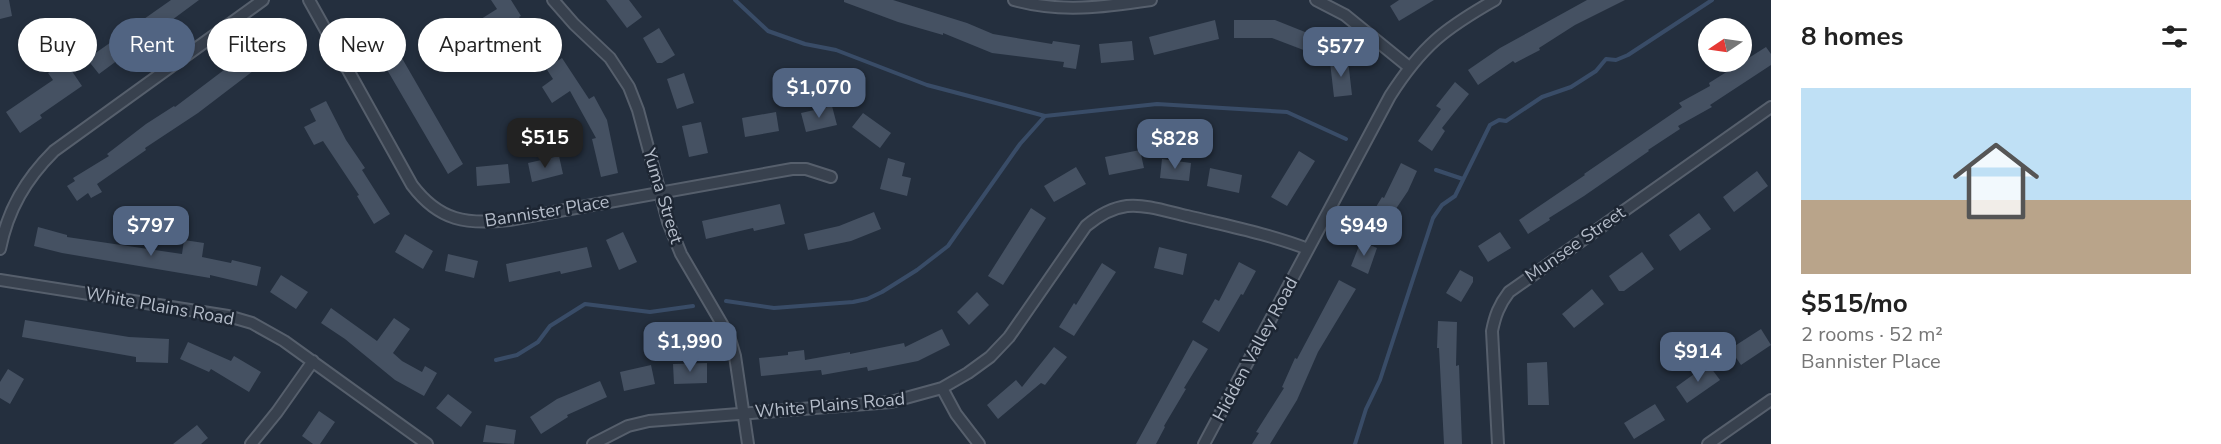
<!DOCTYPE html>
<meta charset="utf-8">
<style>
body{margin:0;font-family:"Nunito Sans",sans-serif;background:#f6f6f6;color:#222;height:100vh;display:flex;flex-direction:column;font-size:22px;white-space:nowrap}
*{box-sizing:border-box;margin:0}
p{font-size:20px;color:#767676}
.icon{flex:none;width:33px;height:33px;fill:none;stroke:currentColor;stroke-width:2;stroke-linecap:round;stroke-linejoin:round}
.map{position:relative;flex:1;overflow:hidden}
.sheet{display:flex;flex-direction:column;background:#fff;width:450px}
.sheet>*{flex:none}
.guide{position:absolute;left:18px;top:18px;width:570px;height:54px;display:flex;gap:12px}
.needle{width:39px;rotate:257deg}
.buttons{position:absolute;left:1698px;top:18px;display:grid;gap:12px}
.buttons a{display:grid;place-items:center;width:54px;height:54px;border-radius:50%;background:#fff;box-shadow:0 3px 9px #0003;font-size:30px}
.price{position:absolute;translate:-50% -51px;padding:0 14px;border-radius:12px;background:#516482;color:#fff;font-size:20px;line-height:39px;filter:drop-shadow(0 2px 3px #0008)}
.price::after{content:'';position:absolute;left:50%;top:36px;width:18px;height:14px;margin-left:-9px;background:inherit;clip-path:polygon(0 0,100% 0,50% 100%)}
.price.on{background:#222;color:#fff}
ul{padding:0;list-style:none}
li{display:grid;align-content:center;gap:12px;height:318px;padding:0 30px}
li span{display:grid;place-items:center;height:186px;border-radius:0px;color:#555}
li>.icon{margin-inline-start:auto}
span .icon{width:108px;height:108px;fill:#fffc;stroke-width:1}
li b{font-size:26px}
h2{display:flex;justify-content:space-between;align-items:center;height:72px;padding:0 30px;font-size:26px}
.chip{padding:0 21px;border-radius:27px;background:#fff;box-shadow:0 3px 9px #0003;font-size:21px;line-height:54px}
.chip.on{background:#516482;color:#fff}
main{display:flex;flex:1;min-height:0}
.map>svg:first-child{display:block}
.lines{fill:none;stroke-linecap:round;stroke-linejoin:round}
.stream{stroke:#394c67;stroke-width:4}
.building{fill:#455162}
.street-casing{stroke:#565f6c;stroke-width:14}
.street{stroke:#38414e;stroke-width:10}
.labels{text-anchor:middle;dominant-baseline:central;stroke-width:5;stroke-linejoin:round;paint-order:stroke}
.street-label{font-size:18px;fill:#b4bcc9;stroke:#1d2633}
</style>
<main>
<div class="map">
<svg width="1771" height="444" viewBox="0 0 1771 444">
<rect width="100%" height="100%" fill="#242f3e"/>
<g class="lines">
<path class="stream" d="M735,0L768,31L805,44L836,50L927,85L1045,116L1157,104L1287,112L1346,139
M1436,170L1463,179
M726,301L774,308L853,302L867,299L882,292L917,270L948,246L1020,144L1045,116
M496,360L517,355L538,342L550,326L585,304L650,312L693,306
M1355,444L1366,409L1380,380L1433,218L1442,205L1455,196L1490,125L1499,120L1506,121L1542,97L1571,87L1596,71L1606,59L1616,60L1628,55L1712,0"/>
</g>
<path class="building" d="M0,0H9L12,16L0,19Z
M171,0H199L99,74L87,59Z
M491,0H511L521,16L519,17L556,62L562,58L589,99L594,96L607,120L618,173L601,177L592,139L596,138L570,91L552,103L542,87L553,79L540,59L530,67L499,30L491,36L481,19L497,9Z
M606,0H629L642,17L627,28Z
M844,0H893L967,23L993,34L1052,44L1053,41L1080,45L1076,69L1063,67L1064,62L992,53L943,33V35L898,22L844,2Z
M1399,0H1434L1399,21L1390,6Z
M1587,0H1625L1575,25L1539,48L1540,50L1515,63L1513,61L1478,85L1468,70L1500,48Z
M1215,20L1219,39L1154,55L1149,37Z
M1234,20H1275L1320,38L1314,54L1272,38H1234Z
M294,23L304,40L261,65L198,113L145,148L146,150L97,184L102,192L91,198L88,193L77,201L67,186L75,181L73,178L109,156L107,154L146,124L174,106L175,107L261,42Z
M659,28L675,55L662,63H657L643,38Z
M1132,41L1134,60L1101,63L1099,44Z
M395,46L463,164L448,174L379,56Z
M1766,47L1771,54V65L1710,105L1712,107L1678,126L1680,129L1648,150L1649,151L1584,196L1549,218L1550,220L1528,234L1519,220L1585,175L1584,174L1682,107L1679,103L1710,86L1709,83Z
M1348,60L1352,95L1334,97L1330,62Z
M65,61L82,86L40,115L42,118L20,133L6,112L53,80L48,73Z
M684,73L694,103L677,109L667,79Z
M1455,82L1469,94L1442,128L1445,131L1432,151L1418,141L1441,109L1436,106Z
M326,101L346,140L365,168L362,170L390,214L374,224L357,196L359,195L323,141L314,145L304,127L316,121L310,109Z
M832,106L837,125L806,132L801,113Z
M776,112L779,131L745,137L742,118Z
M863,113L891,133L880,148L852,127Z
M701,122L708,153L689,157L682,126Z
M1140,150L1144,168L1109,175L1105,157Z
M1299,151L1315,161L1287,206L1271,197Z
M559,156L563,174L532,182L528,163Z
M888,158L905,163L902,176L911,178L907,196L880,189Z
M1162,159L1191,163L1189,181L1160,178Z
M1401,163L1417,171L1408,191L1381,231L1367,222L1382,197L1384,198Z
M508,164L510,183L477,186L476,167Z
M1076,167L1086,184L1054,202L1044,186Z
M1210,168L1242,175L1239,193L1207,186Z
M1757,171L1768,186L1734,212L1723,197Z
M780,204L785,224L754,231L753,228L706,239L702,221Z
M1031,208L1046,218L1003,285L988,276Z
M874,212L881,229L851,241L808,250L804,234L839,226Z
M1699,213L1711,229L1680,251L1669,235Z
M38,227L67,235V237L182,254L184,240L204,243L202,257L231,263L232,260L261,267L257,286L210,275V278L62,253L34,246Z
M623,232L637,262L619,270L606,240Z
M1500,232L1511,248L1488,262L1478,246Z
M405,234L433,251L423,269L395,252Z
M1361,241L1377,248L1368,274L1351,266Z
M587,247L592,267L561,274L560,271L509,282L506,264Z
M1159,247L1187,254L1183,275L1154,268Z
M1642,252L1654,269L1624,291H1619L1609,276Z
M448,254L478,261L474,278L445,271Z
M1239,262L1256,271L1243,295L1241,294L1219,332L1202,322L1215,299L1219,301Z
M1102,263L1116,272L1074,336L1059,327L1074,303L1076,305Z
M1460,270L1473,277V282L1461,302L1446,293Z
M281,275L308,292L296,309L270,292Z
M1339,280L1356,289L1318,352L1297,400L1270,444H1252L1259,433L1256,432L1284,388L1282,387L1295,358L1297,359Z
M1592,289L1604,304L1574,328L1562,314Z
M977,292L989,305L969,325L957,312Z
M331,308L377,341L394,318L410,329L393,353L402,361L422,372L425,366L437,373L424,396L395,380L345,339L321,323Z
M25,320L129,337L169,339L168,363L136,362V357L22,337Z
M1438,321L1457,322L1456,366L1459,365L1462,444H1444L1439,348H1437Z
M942,329L950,345L918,361L868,371L867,367L822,375L821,370L761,376L759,358L788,355V352L804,350L805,360L850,352V354L904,343L905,347Z
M1761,329L1771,345L1741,365L1730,349Z
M1193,340L1208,349L1184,388L1186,389L1164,426L1165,427L1156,444H1136Z
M188,342L231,361L234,356L261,372L249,392L211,369L209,372L180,359Z
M1054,347L1067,357L1045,385L1041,383L998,419L987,405L1016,380L1022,387Z
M1547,362L1549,405H1528L1527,363Z
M707,363V383L674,384L673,364Z
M1708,364L1720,380L1687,403L1676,387Z
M651,365L655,384L624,391L620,372Z
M8,369L24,379L10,404L0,398V382Z
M600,381L607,397L567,415L568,417L541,434L530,417L557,399Z
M448,394L472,412L461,427L436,408Z
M1655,404L1665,420L1634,439L1624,423Z
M319,411L335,422L320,444H313L302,436Z
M197,425L208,438L201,444H173Z
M486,425L516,430L514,444L483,442Z"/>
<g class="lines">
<defs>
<path id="street" d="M309,0L412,185C439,221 467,225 509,220L792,169H806L831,177
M553,0L574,24L610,58L629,87L638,110L668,222L681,254L729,336L735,356L748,444
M1014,0C1060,13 1104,7 1151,0
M1316,0L1345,15L1409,67
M0,249C8,209 26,179 54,151L263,0
M0,280L228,316L252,323L284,341L427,444
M942,388L956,414L979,444
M251,444L277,412L313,361
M593,444L628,426L649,421L891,402L942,388L968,373L990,357L1009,337L1086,226C1098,216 1111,208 1127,206C1146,204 1169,212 1187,216C1228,226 1269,234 1308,249
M1204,444L1390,96C1422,46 1444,29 1495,0
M1498,444L1492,331C1495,316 1499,305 1509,292L1771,107
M1708,444L1771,400"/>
</defs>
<use href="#street" class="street-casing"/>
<use href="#street" class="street"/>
</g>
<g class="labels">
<g class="street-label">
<text transform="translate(663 196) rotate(73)">Yuma Street</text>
<text transform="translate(547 211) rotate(-9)">Bannister Place</text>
<text transform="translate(1575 244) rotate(-35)">Munsee Street</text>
<text transform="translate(160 306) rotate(10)">White Plains Road</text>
<text transform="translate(1255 349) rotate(-62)">Hidden Valley Road</text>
<text transform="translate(830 405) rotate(-5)">White Plains Road</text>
</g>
</g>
</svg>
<div class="buttons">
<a><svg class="needle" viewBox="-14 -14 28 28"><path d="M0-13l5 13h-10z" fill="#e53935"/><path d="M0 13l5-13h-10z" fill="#767676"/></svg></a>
</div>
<b class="price" style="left:1341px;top:78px">$577</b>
<b class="price" style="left:819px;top:119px">$1,070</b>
<b class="price on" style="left:545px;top:169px">$515</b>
<b class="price" style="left:1175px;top:170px">$828</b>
<b class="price" style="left:151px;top:257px">$797</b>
<b class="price" style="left:1364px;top:257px">$949</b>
<b class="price" style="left:690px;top:373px">$1,990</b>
<b class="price" style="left:1698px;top:383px">$914</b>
<div class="guide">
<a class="chip">Buy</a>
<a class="chip on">Rent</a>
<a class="chip">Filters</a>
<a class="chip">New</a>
<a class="chip">Apartment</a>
</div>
</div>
<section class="sheet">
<h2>8 homes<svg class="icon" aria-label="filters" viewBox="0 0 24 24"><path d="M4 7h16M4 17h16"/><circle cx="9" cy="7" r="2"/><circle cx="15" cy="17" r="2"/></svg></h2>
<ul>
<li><span style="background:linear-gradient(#bfe0f5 60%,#b9a48a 0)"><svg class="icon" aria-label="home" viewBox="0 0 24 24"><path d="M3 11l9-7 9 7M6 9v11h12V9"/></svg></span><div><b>$515/mo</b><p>2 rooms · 52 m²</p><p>Bannister Place</p></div></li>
</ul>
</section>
</main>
